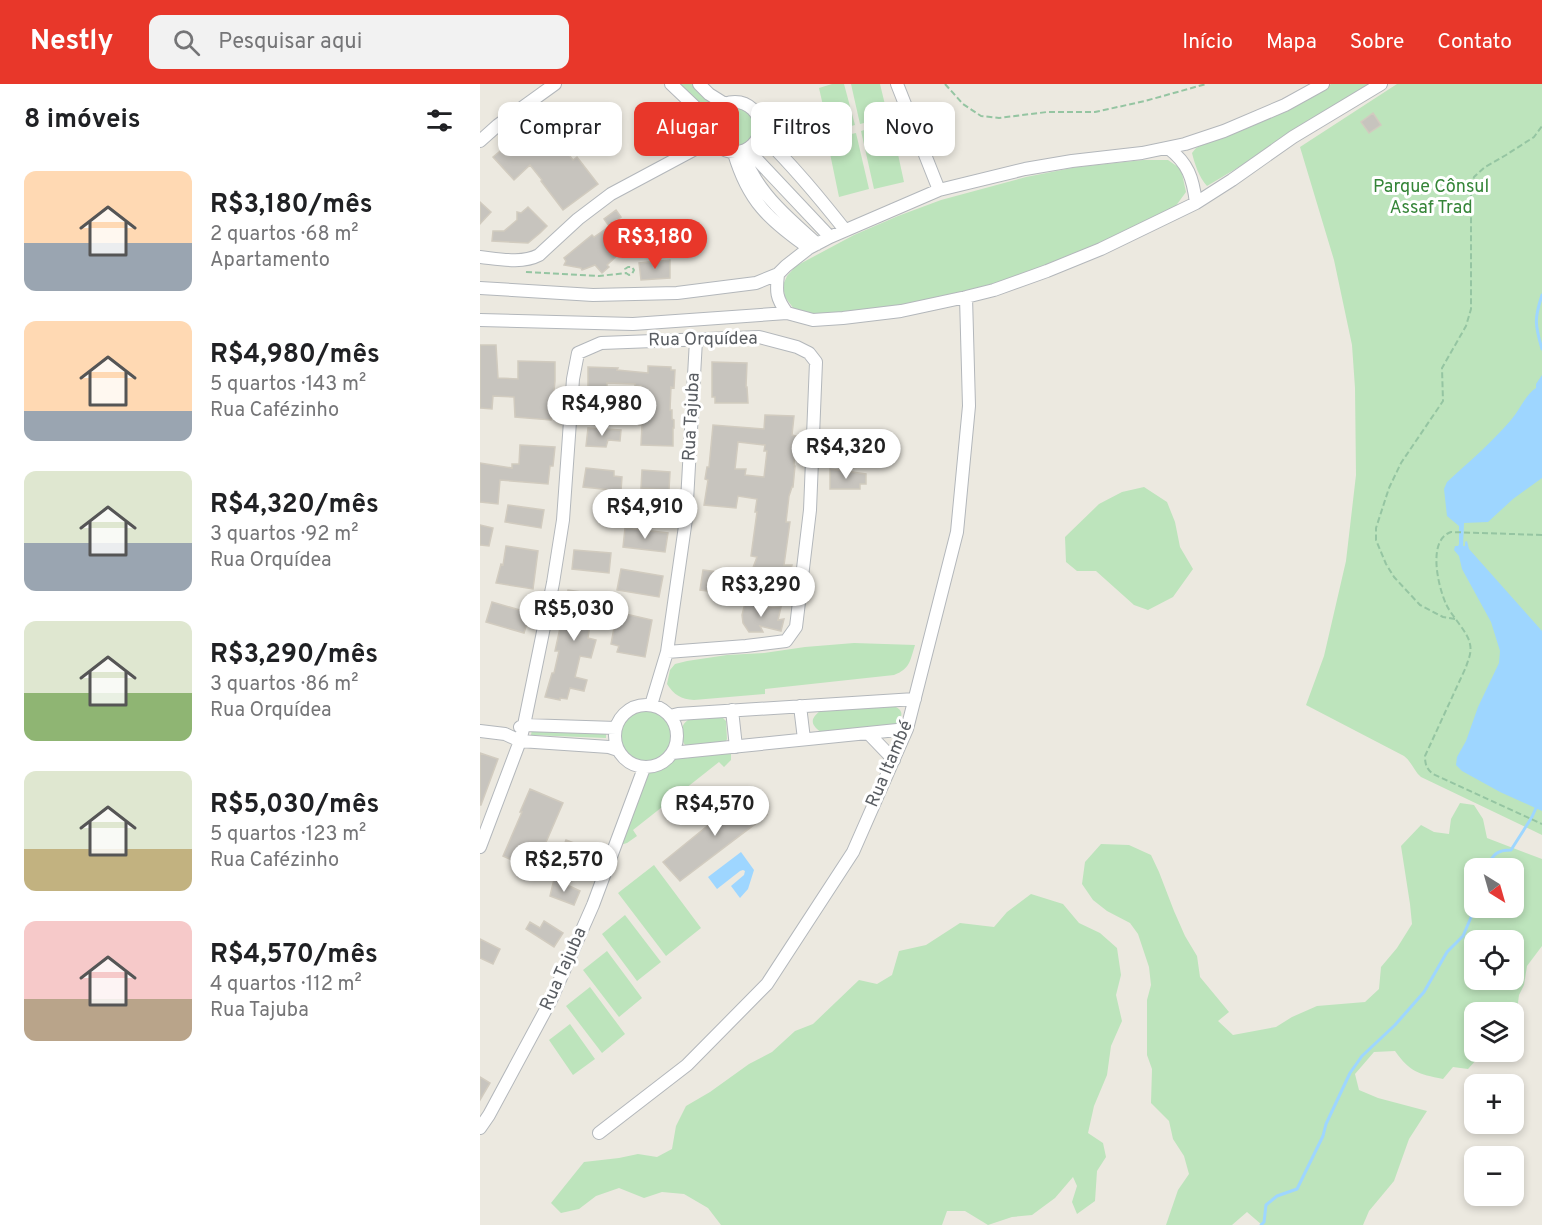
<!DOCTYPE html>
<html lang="pt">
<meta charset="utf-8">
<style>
body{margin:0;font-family:Overpass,sans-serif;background:#f2f2f2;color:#202124;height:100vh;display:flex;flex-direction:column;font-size:22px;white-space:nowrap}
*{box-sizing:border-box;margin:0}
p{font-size:20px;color:#757577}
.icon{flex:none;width:33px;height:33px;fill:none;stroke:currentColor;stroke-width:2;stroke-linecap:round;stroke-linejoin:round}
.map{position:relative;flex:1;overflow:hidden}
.drawer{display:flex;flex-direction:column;background:#fff;width:480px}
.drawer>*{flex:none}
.hud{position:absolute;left:18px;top:18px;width:570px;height:54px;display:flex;gap:12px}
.needle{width:39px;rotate:143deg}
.tools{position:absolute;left:984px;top:774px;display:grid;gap:12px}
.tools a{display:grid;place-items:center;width:60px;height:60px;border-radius:12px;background:#fff;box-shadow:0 3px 9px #0003;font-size:30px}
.price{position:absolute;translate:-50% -51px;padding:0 14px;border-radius:21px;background:#fff;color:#222;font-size:20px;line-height:39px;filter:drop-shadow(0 2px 3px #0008)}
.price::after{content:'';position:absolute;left:50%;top:36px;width:18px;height:14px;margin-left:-9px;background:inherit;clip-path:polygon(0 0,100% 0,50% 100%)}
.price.current{background:#e8372a;color:#fff}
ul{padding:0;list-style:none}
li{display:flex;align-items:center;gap:18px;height:150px;padding:0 24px}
li span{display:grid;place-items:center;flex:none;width:168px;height:120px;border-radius:12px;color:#555}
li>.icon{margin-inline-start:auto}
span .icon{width:72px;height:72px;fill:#fffc;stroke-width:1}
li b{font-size:26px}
h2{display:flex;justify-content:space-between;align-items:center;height:72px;padding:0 24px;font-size:26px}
.chip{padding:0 21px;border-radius:12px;background:#fff;box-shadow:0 3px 9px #0003;font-size:21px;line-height:54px}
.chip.current{background:#e8372a;color:#fff}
header{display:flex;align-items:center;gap:36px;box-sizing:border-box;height:84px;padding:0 30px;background:#e8372a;color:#fff}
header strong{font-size:28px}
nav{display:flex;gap:33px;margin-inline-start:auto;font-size:21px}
.search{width:420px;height:54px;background:#f2f2f2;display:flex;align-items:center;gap:15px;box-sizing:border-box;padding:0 21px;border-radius:12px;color:#757577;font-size:22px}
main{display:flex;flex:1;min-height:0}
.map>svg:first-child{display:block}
.green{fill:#bde4bc;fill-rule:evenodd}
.water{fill:#9ed6ff}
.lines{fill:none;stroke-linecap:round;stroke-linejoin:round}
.stream{stroke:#9ed6ff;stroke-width:3}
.building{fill:#c7c4be;stroke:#d1cbbf;stroke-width:1.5;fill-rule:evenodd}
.minor-casing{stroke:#b3b7bb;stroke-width:14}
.path{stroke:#95c5a2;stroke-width:2;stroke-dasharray:6 3;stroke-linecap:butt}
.minor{stroke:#fff;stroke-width:12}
.labels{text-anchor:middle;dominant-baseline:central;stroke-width:6;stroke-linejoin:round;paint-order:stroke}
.park-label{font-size:18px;fill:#358538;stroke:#fff}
.street-label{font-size:18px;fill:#595d62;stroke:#fff}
</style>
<header>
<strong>Nestly</strong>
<div class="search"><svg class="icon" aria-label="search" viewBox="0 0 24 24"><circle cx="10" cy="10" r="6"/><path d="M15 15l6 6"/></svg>Pesquisar aqui</div>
<nav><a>Início</a><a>Mapa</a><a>Sobre</a><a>Contato</a></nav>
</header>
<main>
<section class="drawer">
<h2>8 imóveis<svg class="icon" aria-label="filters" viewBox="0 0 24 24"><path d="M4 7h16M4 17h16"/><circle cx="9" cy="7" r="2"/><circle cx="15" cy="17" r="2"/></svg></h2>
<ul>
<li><span style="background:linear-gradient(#ffd9b3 60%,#9aa5b1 0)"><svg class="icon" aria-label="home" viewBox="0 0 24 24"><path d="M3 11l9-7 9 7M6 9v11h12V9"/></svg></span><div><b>R$3,180/mês</b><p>2 quartos · 68 m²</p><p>Apartamento</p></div></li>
<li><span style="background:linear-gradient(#ffd9b3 75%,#9aa5b1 0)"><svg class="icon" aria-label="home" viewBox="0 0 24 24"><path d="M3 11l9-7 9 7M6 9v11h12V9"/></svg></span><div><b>R$4,980/mês</b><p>5 quartos · 143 m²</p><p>Rua Cafézinho</p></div></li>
<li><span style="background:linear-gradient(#dfe7d0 60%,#9aa5b1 0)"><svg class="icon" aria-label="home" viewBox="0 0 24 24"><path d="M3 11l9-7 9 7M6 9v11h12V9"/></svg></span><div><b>R$4,320/mês</b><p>3 quartos · 92 m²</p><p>Rua Orquídea</p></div></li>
<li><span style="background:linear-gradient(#dfe7d0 60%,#8fb573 0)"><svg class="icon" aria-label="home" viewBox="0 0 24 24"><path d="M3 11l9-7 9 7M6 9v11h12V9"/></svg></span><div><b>R$3,290/mês</b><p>3 quartos · 86 m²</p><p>Rua Orquídea</p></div></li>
<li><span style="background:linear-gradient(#dfe7d0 65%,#c2b280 0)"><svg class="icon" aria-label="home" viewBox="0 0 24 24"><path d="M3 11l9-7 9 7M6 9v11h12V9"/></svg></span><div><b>R$5,030/mês</b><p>5 quartos · 123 m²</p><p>Rua Cafézinho</p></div></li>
<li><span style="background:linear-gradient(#f6c9c9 65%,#b9a48a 0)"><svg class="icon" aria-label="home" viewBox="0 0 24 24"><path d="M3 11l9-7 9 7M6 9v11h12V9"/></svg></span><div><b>R$4,570/mês</b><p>4 quartos · 112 m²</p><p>Rua Tajuba</p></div></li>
</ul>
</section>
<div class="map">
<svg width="1062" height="1141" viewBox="0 0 1062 1141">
<rect width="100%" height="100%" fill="#ece9e0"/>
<path class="green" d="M200,0H213L235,19L228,26Z
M352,0H364L375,41L349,48L339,4Z
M371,0H400L408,33L380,40Z
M851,0H898L727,102C719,93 715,81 712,69L716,64L728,58L754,49L805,28Z
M917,0H1062V751L941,693C934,687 931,677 924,672L826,621L844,572L866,477L876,391L875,304L872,261L854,176L820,63Z
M232 43a21 21 0 1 1 42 0a21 21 0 1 1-42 0Z
M411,38L424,98L394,105L381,47Z
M376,49L389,105L359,113L347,55Z
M663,76H688L701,85L706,108L695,123L669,140L514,203L423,222L334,231L314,225L305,213L303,201L307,192L316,182L374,151L418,132L461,116L546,93L597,83Z
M664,403L687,418L695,438L700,463L713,485L693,513L668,526L654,521L616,487H597L586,478L585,453L619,420L642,408Z
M374,559L435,561C430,577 430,585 414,591L285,605V610L214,616C201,615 194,611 187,600L190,586L195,580L207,577L247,571L284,569L325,563Z
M413,622C426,626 422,635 414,641L341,648C330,640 330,635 341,626Z
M166,624C171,626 176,626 180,628C207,642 190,687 157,677C150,675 146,672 142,666C131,645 148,630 166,624Z
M241,632L246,637L247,655L245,659L207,663C203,659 202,656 202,650C200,629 226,633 241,632Z
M52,645L126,649V654L51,651Z
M251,668V676L244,683L239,678L153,746L157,752L147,759L137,762L168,687C181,686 188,682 196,673Z
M980,719L994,721L1003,735L1007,754L1062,775V862L1047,882L1044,901L1039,911L1037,926L1043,933L1034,937V928H994V968H996L997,975L988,985L973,983L963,995C938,990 930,988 915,967L894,968L875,990L879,1006L898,1014L947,1027L929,1055L914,1097L889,1127L883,1141H782L767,1128L752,1141H686L698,1106L709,1090L704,1072L693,1055L689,1037L671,1019L672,985L667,971V916L671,901L669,883L658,850L650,839L627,827L613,816L602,800L605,778L621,760L649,761L671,771L679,788L694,827L705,852L717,872L720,893L749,928L738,937L753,951L796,943L812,933L837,922L885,918L899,905L901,883L917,864L932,840L930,820L921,762L941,741L954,748L969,750L971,735ZM994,784H1034V824H994ZM994,856H1034V896H994Z
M174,781L221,844L186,872L138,809Z
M551,810L583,820L599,839L620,849L637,864L641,891L636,911L642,937L631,962L627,991L614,1022L608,1049L623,1059L626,1073L617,1087L615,1117L597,1130L592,1118L597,1102L593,1093L575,1114L552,1131L532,1133L508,1141L485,1127H467L462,1141H241L228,1124L204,1110L182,1108L164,1114L139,1104L116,1112L99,1125L81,1129L71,1119L104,1078L139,1074L158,1070L177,1073L192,1065L196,1042L206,1022L230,1008L269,980L292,968L315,947L333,940L379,896L397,900L412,891L419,867L446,861L480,839L514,843L527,828Z
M145,831L181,878L157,897L122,850Z
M127,867L162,914L139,933L103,886Z
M110,903L145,950L122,969L86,922Z
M90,940L115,975L93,991L69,956Z"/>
<path class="water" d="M1062,291V394L1033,415L1008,438L984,439L983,462H985V458L987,457L989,465L1062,547V727L1020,708L982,687L976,681L977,673L986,657L998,623L1019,579L1020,567L1011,538L982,485L979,472L974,466L975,462H978L979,460V442L967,432L964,405L967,398C989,378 1011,359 1031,336C1040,326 1045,311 1056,304V300Z
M261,768L274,786L268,805L260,814L251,802L264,791L265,787L263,786L260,787L237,805L228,793Z"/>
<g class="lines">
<path class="stream" d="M1062,211C1054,235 1055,241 1062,265
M1006,784C1013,772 1015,766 1031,766L1052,733L1056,724
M781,1141L784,1138L786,1121L797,1112L817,1105L843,1052L846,1040L870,989L882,972L915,941L944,908L967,868L983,852L995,824"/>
</g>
<path class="building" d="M893,29L901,41L889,49L881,38Z
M60,34L93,76L97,73L118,100L83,126L61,97L62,96L50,81L34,96L13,73Z
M0,118L11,128L0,140Z
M48,123L67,142L60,149L48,159L12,157L13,147H24L37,136V128L41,129Z
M136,126L141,133L129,142L124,135Z
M133,140L137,146L136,148L146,163L127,181L129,183L122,189L115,181L102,186L101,184L84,181L86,177L84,174L112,151L114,153Z
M190,176V194L161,196L159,179Z
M0,261H16L18,294L38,295V277L75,278V297L71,336L35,333L34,313L13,312L12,325L0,324Z
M232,278L267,279L266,303H267L268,319H235V313H232Z
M168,282L191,283V286H195L194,304L191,303L190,326H192V335L194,336V344H193V362L161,361L162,341H159V321L161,302H155V300L127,299V313L108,311V283L138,284L137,286L168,289Z
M285,331L314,332L312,351L316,352L314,381L315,382L313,403H312L309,412L306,438H310L304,481H312L307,502L268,497L277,473L271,472L277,428H275L277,415L258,412L256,424L224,421L228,396L225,395L227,383H229L233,341L284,345ZM258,358L285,361L284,367H287L284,393L265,391L266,385H255Z
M108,344L141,346L140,357L128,356L126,363L106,362Z
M40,361L75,363L73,382H70L68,400L20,396L18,420L0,418V379L32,384V380H39Z
M106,384L134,387V392L142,393L141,407L103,403Z
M350,385L386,390V400H380V405H350Z
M162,386L190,388L189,406L161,404Z
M28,421L64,426L61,444L25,438Z
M0,441L13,444L9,462L0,461Z
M145,444L188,449L185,468L143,463Z
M26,462L58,467L53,505L16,499L21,480L23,481Z
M94,466L131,469L129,489L92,485Z
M141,485L183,492L179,513L137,506Z
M223,486L264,491L261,511L220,506Z
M88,506L127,512L125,529L112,527L108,554L116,556L111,574L100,572L95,593L107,596L104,607L90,604L87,615L80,614V616L65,613L72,589H74L79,567H75L80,544H79L81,535L83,536Z
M12,518L50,529L44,549L6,538Z
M265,519L277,522L283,527L288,524L301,523L298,536L304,535L301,547L280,542L283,548H269L263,539L262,531Z
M137,528L172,536L165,573L137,568L139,562L131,560Z
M0,669L18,675L1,721H0Z
M50,705L83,719L54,786L23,772L42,728H40Z
M268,709L287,731L200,797L183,778Z
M86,756L107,764L102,779L80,772Z
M74,795L100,807L94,821L70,812Z
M64,837L83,849L74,863L46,845L50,838L60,844Z
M0,855L20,865L13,880L0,874Z
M0,993L10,999L0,1016Z"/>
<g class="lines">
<defs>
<path id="minor" d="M191,0L230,37
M219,0L229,10L245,20
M417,0L459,106
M230 43a25 25 0 1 1 50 0a25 25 0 1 1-50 0Z
M279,49C311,79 338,112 365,146
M0,57L18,41L75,0
M688,64C708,79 713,94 716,119
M267,65L350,153
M262,67C265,75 268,83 272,89C287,117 314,139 337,160
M254,69C268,117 289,136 329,164
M0,173C19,175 42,180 59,171L98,135L131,110L232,56
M298,190C296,208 296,214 307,229
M0,204L113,211L197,209L276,199L298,190L306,182L329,164L350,153L459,106L545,85L592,77L662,69L705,60L744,47L805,21L843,0
M0,236L153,240L307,229L333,236L363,234L421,227L486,213L514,206L567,187L621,165L716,119L752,96L813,53L901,0
M135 652a31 31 0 1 1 62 0a31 31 0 1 1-62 0Z
M171,621L187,568L206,435L216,256
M320,622L324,655
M252,626L256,663
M190,632L198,630L435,615
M40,643L44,641L136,644
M0,647L25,650L40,657L129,663L138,666
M388,649L414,676
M192,669L427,645
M0,763L40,657L44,641L73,499L83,436L93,295L98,269L121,259L279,253L317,263L329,269L336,278L330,426L316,543L306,557L266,562L187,568
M0,1044L9,1031L71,916L113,821L164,684
M119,1049L207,981L287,900L373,768L427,645L477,448L489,322L486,213"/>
</defs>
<use href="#minor" class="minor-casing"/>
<path class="path" d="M465,0L483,20L501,32L519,34L567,28H615L665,17L726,0
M46,188L119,192L146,189L149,191L152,190L154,186L152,183H148L145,185L146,189
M1062,451L971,448C947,456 958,502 966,520C972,533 988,548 990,560C992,569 988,576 986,583L945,672C945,681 947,685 953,690L1062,740
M975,535L963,533L940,521L914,493L906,480L896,456V444L909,404L921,379L963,317L962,284L986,242L991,225V107L994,93L1005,83L1026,71L1054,53L1062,42"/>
<use href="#minor" class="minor"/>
</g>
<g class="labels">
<g class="park-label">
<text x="951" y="103">Parque Cônsul<tspan x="951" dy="21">Assaf Trad</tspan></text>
</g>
<g class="street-label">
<text transform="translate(223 256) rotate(-1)">Rua Orquídea</text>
<text transform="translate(212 333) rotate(-87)">Rua Tajuba</text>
<text transform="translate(410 680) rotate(-67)">Rua Itambé</text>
<text transform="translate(84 885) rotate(-66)">Rua Tajuba</text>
</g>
</g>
</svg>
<div class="tools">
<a><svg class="needle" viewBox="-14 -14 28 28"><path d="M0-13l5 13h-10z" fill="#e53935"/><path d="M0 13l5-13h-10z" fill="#757577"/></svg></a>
<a><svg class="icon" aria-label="locate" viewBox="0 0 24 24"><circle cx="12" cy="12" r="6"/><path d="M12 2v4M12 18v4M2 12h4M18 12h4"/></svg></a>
<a><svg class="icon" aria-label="layers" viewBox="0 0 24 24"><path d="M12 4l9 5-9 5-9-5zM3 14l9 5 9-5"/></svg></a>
<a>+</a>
<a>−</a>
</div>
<b class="price current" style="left:175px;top:186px">R$3,180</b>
<b class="price" style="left:122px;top:353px">R$4,980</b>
<b class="price" style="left:366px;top:396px">R$4,320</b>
<b class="price" style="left:165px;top:456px">R$4,910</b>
<b class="price" style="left:281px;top:534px">R$3,290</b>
<b class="price" style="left:94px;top:558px">R$5,030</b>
<b class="price" style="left:235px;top:753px">R$4,570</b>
<b class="price" style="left:84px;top:809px">R$2,570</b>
<div class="hud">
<a class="chip">Comprar</a>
<a class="chip current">Alugar</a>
<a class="chip">Filtros</a>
<a class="chip">Novo</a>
</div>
</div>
</main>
